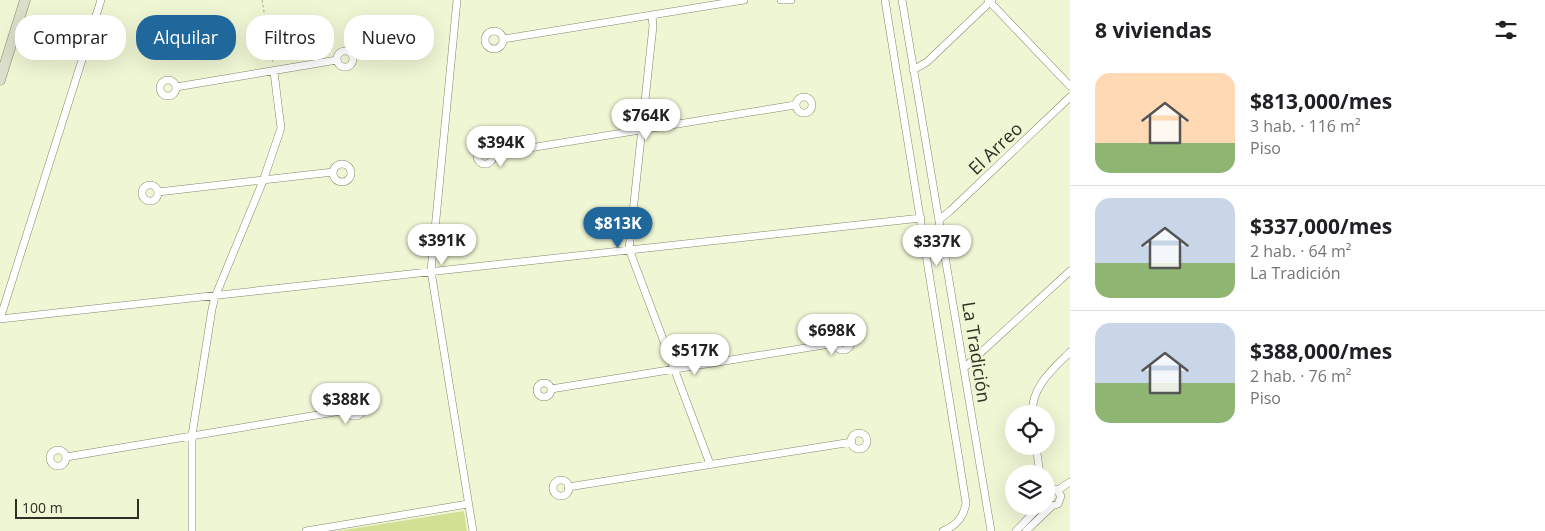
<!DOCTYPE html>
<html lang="es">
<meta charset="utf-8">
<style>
body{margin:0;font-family:"Open Sans",sans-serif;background:#f6f6f6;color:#202124;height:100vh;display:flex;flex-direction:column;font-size:19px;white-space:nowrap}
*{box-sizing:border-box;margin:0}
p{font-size:16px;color:#757577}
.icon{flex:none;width:28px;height:28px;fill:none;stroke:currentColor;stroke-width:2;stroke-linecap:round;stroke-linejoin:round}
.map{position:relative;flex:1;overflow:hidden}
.panel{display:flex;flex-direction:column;background:#fff;width:475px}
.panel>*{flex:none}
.banner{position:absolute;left:15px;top:15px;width:475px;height:45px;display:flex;gap:10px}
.fabs{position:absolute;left:1005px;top:405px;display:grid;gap:10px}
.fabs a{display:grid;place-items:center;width:50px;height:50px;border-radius:50%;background:#fff;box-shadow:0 5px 20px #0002;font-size:25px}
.scale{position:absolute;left:15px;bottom:12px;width:124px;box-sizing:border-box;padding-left:5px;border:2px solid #2d3023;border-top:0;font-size:14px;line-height:18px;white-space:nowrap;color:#2d3023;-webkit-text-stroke:4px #eff6d4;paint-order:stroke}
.price{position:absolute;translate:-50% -42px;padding:0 11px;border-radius:18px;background:#fff;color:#222;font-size:16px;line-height:32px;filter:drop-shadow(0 1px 2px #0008)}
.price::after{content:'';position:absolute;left:50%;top:30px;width:15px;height:11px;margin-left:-8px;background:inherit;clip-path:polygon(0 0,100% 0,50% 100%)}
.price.current{background:#20689c;color:#fff}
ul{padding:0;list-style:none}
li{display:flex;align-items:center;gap:15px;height:125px;padding:0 25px}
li+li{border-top:1px solid #e0e0e0}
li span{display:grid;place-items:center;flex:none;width:140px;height:100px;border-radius:15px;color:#555}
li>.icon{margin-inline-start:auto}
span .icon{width:60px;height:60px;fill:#fffc;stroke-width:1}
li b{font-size:21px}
h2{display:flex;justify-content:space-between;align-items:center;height:60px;padding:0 25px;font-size:21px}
.tag{padding:0 18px;border-radius:20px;background:#fff;box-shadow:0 5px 20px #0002;font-size:18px;line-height:45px}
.tag.current{background:#20689c;color:#fff}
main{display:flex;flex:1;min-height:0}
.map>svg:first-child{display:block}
.green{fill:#d2e094}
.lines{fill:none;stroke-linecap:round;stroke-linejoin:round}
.street-casing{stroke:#82886a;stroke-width:8}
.secondary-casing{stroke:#82886a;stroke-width:11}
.path{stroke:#a3a98f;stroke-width:1;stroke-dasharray:2.5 2.5;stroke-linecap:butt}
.street{stroke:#fff;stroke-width:7}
.secondary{stroke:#dbdec8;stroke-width:10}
.labels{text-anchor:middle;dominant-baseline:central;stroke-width:4.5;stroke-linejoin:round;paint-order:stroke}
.street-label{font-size:18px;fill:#2d3023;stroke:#eff6d4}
</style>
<main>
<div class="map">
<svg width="1070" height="531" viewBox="0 0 1070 531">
<rect width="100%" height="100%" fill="#eff6d4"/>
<path class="green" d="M464,511L467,531H338Z"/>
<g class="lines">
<defs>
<path id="street" d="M457,0L431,271L473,531
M781,0H791
M885,0L966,503C964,517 956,526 943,531
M902,0L991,531
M988,0L1070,86
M652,16L653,26L629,249L710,464
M485 40a9 9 0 1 1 18 0a9 9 0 1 1-18 0Z
M503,39L744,0
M337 59a8 8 0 1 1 16 0a8 8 0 1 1-16 0Z
M913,70L927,62L992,0
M160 88a8 8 0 1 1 16 0a8 8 0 1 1-16 0Z
M176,87L337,60
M796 105a8 8 0 1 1 16 0a8 8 0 1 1-16 0Z
M477 156a8 8 0 1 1 16 0a8 8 0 1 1-16 0Z
M493,154L795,105
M333 173a9 9 0 1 1 18 0a9 9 0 1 1-18 0Z
M142 193a8 8 0 1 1 16 0a8 8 0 1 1-16 0Z
M158,192L333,172
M940,219L950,211L1070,97
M0,319L921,218
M0,319L101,0
M835 342a8 8 0 1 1 16 0a8 8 0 1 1-16 0Z
M964,368L1070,271
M537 390a7 7 0 1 1 14 0a7 7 0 1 1-14 0Z
M551,389L836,343
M347 408a8 8 0 1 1 16 0a8 8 0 1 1-16 0Z
M1032,414C1032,386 1052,370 1070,352
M851 441a8 8 0 1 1 16 0a8 8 0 1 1-16 0Z
M1036,446L1040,474
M50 458a8 8 0 1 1 16 0a8 8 0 1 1-16 0Z
M66,457L347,410
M553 488a8 8 0 1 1 16 0a8 8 0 1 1-16 0Z
M568,487L852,442
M1046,490L1056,489L1061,496L1058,504L1052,506L1046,504
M1058,490L1070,482
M192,531V435L212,309L215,297L263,181L281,128L274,72
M306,531L468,504
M1016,531L1040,506
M1026,531L1052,506"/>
<path id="secondary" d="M0,80L25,0"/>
</defs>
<use href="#street" class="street-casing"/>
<use href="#secondary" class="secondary-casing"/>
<path class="path" d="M262,0L273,64"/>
<use href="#street" class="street"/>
<use href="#secondary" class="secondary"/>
</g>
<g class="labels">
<g class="street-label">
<text transform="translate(995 148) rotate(-44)">El Arreo</text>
<text transform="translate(977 352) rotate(81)">La Tradición</text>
</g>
</g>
</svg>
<div class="fabs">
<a><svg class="icon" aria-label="locate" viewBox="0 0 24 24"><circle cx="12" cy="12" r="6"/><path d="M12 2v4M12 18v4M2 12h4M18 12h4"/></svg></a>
<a><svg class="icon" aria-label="layers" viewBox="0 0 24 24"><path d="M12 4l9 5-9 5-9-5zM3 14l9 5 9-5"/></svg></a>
</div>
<div class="scale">100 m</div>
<b class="price" style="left:646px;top:141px">$764K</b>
<b class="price" style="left:501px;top:168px">$394K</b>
<b class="price current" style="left:618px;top:249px">$813K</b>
<b class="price" style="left:442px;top:266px">$391K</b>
<b class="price" style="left:937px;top:267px">$337K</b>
<b class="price" style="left:832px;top:356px">$698K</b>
<b class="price" style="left:695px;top:376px">$517K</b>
<b class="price" style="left:346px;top:425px">$388K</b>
<div class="banner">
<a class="tag">Comprar</a>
<a class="tag current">Alquilar</a>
<a class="tag">Filtros</a>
<a class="tag">Nuevo</a>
</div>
</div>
<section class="panel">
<h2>8 viviendas<svg class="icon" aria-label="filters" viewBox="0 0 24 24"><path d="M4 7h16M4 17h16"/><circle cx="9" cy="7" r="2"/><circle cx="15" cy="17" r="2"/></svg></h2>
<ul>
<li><span style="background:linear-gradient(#ffd9b3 70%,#8fb573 0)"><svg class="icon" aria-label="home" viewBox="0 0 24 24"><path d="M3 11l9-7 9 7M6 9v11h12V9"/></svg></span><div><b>$813,000/mes</b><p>3 hab. · 116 m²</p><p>Piso</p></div></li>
<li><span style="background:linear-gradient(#c9d6e8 65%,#8fb573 0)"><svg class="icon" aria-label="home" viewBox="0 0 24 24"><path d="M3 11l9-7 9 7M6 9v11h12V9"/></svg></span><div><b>$337,000/mes</b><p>2 hab. · 64 m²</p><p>La Tradición</p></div></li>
<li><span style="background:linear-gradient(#c9d6e8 60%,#8fb573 0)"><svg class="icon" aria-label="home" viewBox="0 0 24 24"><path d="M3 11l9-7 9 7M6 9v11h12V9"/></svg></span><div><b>$388,000/mes</b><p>2 hab. · 76 m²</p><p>Piso</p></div></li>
</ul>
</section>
</main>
